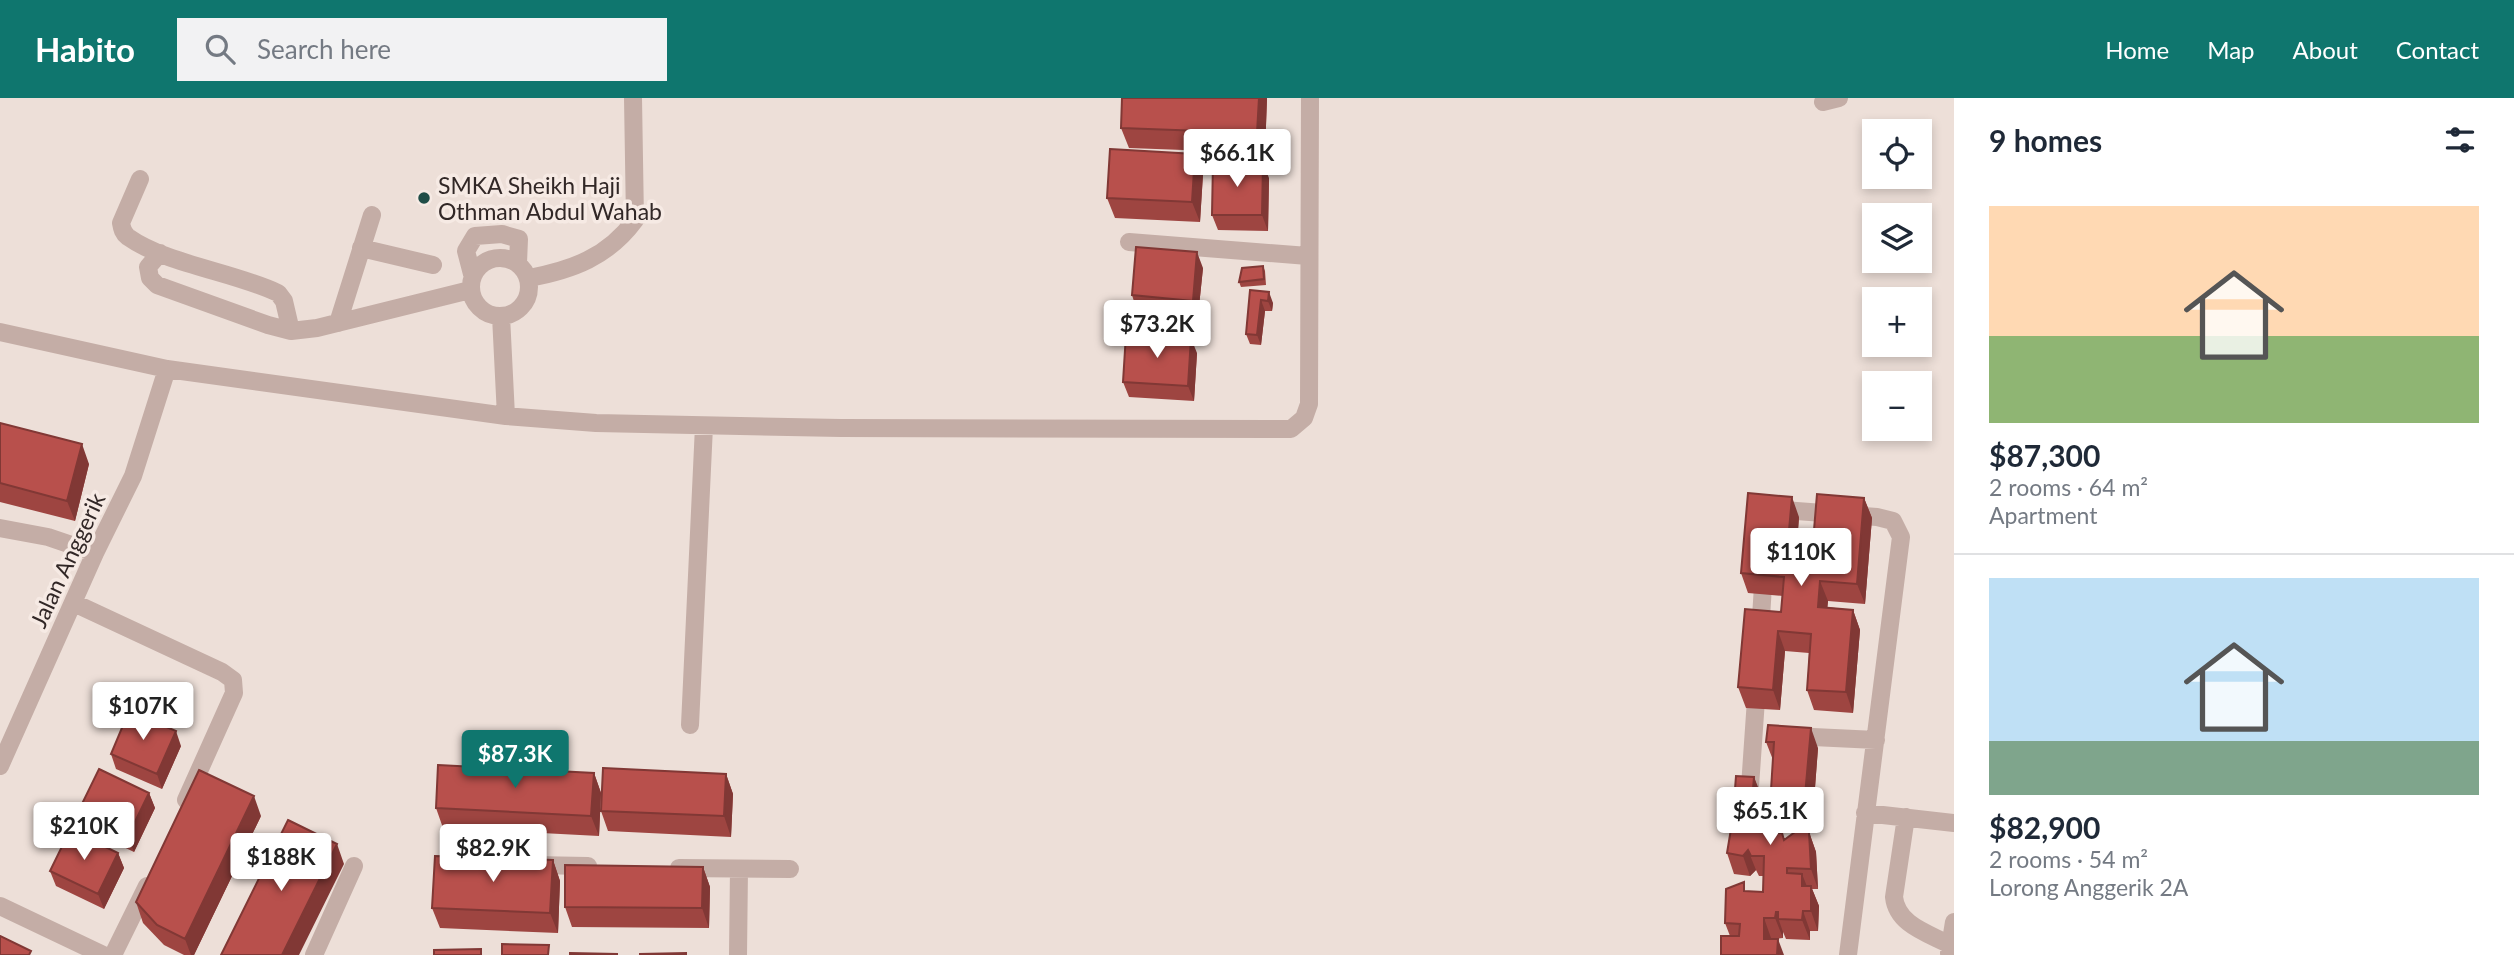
<!DOCTYPE html>
<meta charset="utf-8">
<style>
body{margin:0;font-family:Lato,sans-serif;background:#f2f2f3;color:#1f2937;height:100vh;display:flex;flex-direction:column;font-size:26px;white-space:nowrap}
*{box-sizing:border-box;margin:0}
p{font-size:23px;color:#747a83}
.icon{flex:none;width:38px;height:38px;fill:none;stroke:currentColor;stroke-width:2;stroke-linecap:round;stroke-linejoin:round}
.map{position:relative;flex:1;overflow:hidden}
.panel{display:flex;flex-direction:column;background:#fff;width:560px}
.panel>*{flex:none}
.tools{position:absolute;left:1862px;top:21px;display:grid;gap:14px}
.tools a{display:grid;place-items:center;width:70px;height:70px;border-radius:0px;background:#fff;box-shadow:0 4px 10px #0003;font-size:35px}
.price{position:absolute;translate:-50% -60px;padding:0 16px;border-radius:7px;background:#fff;color:#222;font-size:23px;line-height:46px;filter:drop-shadow(0 2px 4px #0008)}
.price::after{content:'';position:absolute;left:50%;top:42px;width:21px;height:16px;margin-left:-10px;background:inherit;clip-path:polygon(0 0,100% 0,50% 100%)}
.price.active{background:#0f766e;color:#fff}
ul{padding:0;list-style:none}
li{display:grid;align-content:center;gap:14px;height:371px;padding:0 35px}
li+li{border-top:2px solid #e0e1e3}
li span{display:grid;place-items:center;height:217px;border-radius:0px;color:#555}
li>.icon{margin-inline-start:auto}
span .icon{width:126px;height:126px;fill:#fffc;stroke-width:1}
li b{font-size:30px}
h2{display:flex;justify-content:space-between;align-items:center;height:84px;padding:0 35px;font-size:30px}
header{display:flex;align-items:center;gap:42px;box-sizing:border-box;height:98px;padding:0 35px;background:#0f766e;color:#fff}
header strong{font-size:33px}
nav{display:flex;gap:38px;margin-inline-start:auto;font-size:24px}
.search{width:490px;height:63px;background:#f2f2f3;display:flex;align-items:center;gap:18px;box-sizing:border-box;padding:0 24px;border-radius:0px;color:#747a83;font-size:26px}
main{display:flex;flex:1;min-height:0}
.map>svg:first-child{display:block}
.lines{fill:none;stroke-linecap:round;stroke-linejoin:round}
.minor{stroke:#c4ada6;stroke-width:18}
.wall{fill:#9e4541}
.shaded-wall{fill:#813835}
.building{fill:#b8504c;stroke:#813835;stroke-width:2}
.poi-dot{fill:#204d47;stroke:#f6eae4;stroke-width:2.5}
.labels{text-anchor:middle;dominant-baseline:central;stroke-width:7;stroke-linejoin:round;paint-order:stroke}
.poi-label{font-size:23px;fill:#312726;stroke:#f6eae4;text-anchor:start}
.street-label{font-size:23px;fill:#312726;stroke:#f6eae4}
</style>
<header>
<strong>Habito</strong>
<div class="search"><svg class="icon" aria-label="search" viewBox="0 0 24 24"><circle cx="10" cy="10" r="6"/><path d="M15 15l6 6"/></svg>Search here</div>
<nav><a>Home</a><a>Map</a><a>About</a><a>Contact</a></nav>
</header>
<main>
<div class="map">
<svg width="1954" height="857" viewBox="0 0 1954 857">
<rect width="100%" height="100%" fill="#eddfd8"/>
<g class="lines">
<path class="minor" d="M1823,4L1839,0
M140,81L121,125C122,131 123,135 128,139C166,166 234,174 278,195L284,203L291,233
M1129,144L1308,158
M361,150L433,167
M160,155L148,169L150,180L157,187L268,227L291,233L317,230L470,192
M471 189a29 29 0 1 1 58 0a29 29 0 1 1-58 0Z
M472,176L466,153L475,138L502,136L519,141L518,165
M529,180C572,172 608,159 635,122L633,0
M501,218L506,318
M338,225L372,117
M0,234L167,271L506,318L596,325L841,330L1291,331L1304,320L1309,306L1310,0
M1773,415L1783,412L1877,419L1893,423L1901,439L1848,857
M0,430L48,439L95,455
M74,505L222,574L233,582L234,595L186,702
M1760,535L1764,472
M690,627L704,328
M1792,638L1876,642
M0,668L95,455L133,378L167,271
M1749,703L1757,587
M1865,715L1954,725
M1906,719L1894,799C1897,827 1928,835 1950,847
M532,767L588,768
M679,770L790,771
M0,808L103,857
M1949,855L1954,824
M113,857L147,788
M314,857L354,768
M738,857L739,771"/>
</g>
<path class="wall" d="M1267,0L1265,55L1129,50L1121,30Z
M1195,56L1203,76L1200,124L1115,120L1107,100Z
M1269,80L1268,133L1218,132L1212,117Z
M1263,168L1265,173L1266,187L1241,189L1239,184Z
M1203,170L1198,218L1137,213L1132,197Z
M1250,192L1273,205L1272,213H1265L1261,247L1250,246L1246,236Z
M1197,255L1194,303L1129,299L1123,284Z
M0,325L89,366L75,423L0,404Z
M1864,400L1872,420L1865,506L1828,503L1827,509L1853,512L1860,532L1853,615L1814,612L1807,592L1809,555L1785,553L1780,612L1746,610L1738,589L1781,514L1783,498L1748,495L1741,475L1799,419L1796,455L1812,456Z
M1766,644L1818,650L1812,729L1797,727L1794,720L1788,724H1777V735H1782L1784,742L1809,734L1816,754L1818,791H1812L1819,808L1818,833H1810V842L1786,841L1783,834V840L1771,841L1730,838L1725,825L1748,793L1763,794V778H1759L1756,772L1750,778L1734,776L1727,755L1736,723L1733,717L1754,679L1758,691L1771,692L1773,662Z
M181,648L162,691L116,671L111,656Z
M594,675L601,695L599,738L443,730L436,710Z
M726,676L733,696L731,739L608,733L601,713Z
M149,695L155,710L134,754L84,730L78,714Z
M261,718L194,857H184L164,847L143,825L136,804Z
M118,755L124,770L104,811L56,788L50,773Z
M553,762L560,783L558,835L440,830L432,810Z
M703,769L710,789L709,830L572,829L565,809Z"/>
<path class="shaded-wall" d="M1259,0H1267L1265,55L1257,35Z
M1195,56L1203,76L1200,124L1192,104Z
M1263,65L1269,80L1268,133L1262,117Z
M1197,154L1203,170L1198,218L1193,203Z
M1269,194L1273,205L1272,213L1268,203Z
M1261,202L1265,213L1261,247L1257,237Z
M1191,240L1197,255L1194,303L1188,288Z
M82,346L89,366L75,423L67,403Z
M1792,399L1799,419L1795,475L1787,455Z
M1864,400L1872,420L1865,506L1857,486Z
M1820,483L1828,503L1826,529L1818,509Z
M1853,512L1860,532L1853,615L1846,594Z
M1778,533L1785,553L1780,612L1773,592Z
M1811,630L1818,650L1812,729L1804,709Z
M176,633L181,648L162,691L157,676Z
M594,675L601,695L599,738L591,718Z
M726,676L733,696L731,739L724,718Z
M1754,679L1762,699L1753,691Z
M149,695L155,710L134,754L128,738Z
M254,698L261,718L194,857H191L185,841Z
M1790,698V707L1794,720L1788,724L1781,704Z
M1770,704L1777,724L1776,755L1769,735Z
M1809,734L1816,754L1818,791L1811,771Z
M337,746L344,766L299,857H282Z
M1748,752L1756,772L1750,778L1743,758Z
M118,755L124,770L104,811L98,796Z
M553,762L560,783L558,835L550,815Z
M703,769L710,789L709,830L702,810Z
M1802,776L1810,796L1802,788Z
M1811,788L1819,808L1818,833L1811,813Z
M1803,813L1810,833V842L1802,822Z
M1776,814L1783,834V840L1775,820Z
M1764,820L1771,840V857L1764,841Z
M1778,841L1784,857H1777Z"/>
<path class="building" d="M1122,0H1259L1257,35L1121,30Z
M1110,51L1195,56L1192,104L1107,100Z
M1213,64L1263,65L1262,117H1212Z
M1136,149L1197,154L1193,203L1132,197Z
M1263,168L1264,181L1239,184L1242,170Z
M1250,192L1269,194L1268,203L1261,202L1257,237L1246,236Z
M1126,236L1191,240L1188,288L1123,284Z
M0,325L82,346L67,403L0,385Z
M1748,395L1792,399L1787,455L1812,456L1817,396L1864,400L1857,486L1820,483L1818,509L1853,512L1846,594L1807,592L1811,536L1778,533L1773,592L1738,589L1745,511L1781,514L1784,479L1741,475Z
M129,613L176,633L157,676L111,656Z
M1768,627L1811,630L1804,709L1790,707V698L1781,704H1770L1769,735H1782L1784,742L1795,734H1809L1811,771L1787,770V775L1802,776V788H1811V813H1803L1802,822L1778,821V814H1776L1775,820H1764V841H1778L1777,857H1721V838H1739L1740,826L1725,825L1726,791L1744,784V793L1763,794L1764,758H1751L1748,752L1743,758L1727,755L1732,725L1748,718L1733,717L1736,678L1754,679L1753,691L1771,692L1774,644H1766Z
M438,667L594,675L591,718L436,710Z
M603,670L726,676L724,718L601,713Z
M99,671L149,695L128,738L78,714Z
M199,672L254,698L185,841L157,827L136,804Z
M288,722L337,746L282,857H221Z
M70,732L118,755L98,796L50,773Z
M435,758L553,762L550,815L432,810Z
M565,767L703,769L702,810L565,809Z
M0,838L31,853L29,857H0Z
M502,846L549,847L548,857H502Z
M481,851V857H434V852Z
M570,855L617,856V857H570Z
M686,855V857H640V856Z"/>
<circle class="poi-dot" cx="424" cy="100" r="7"/>
<g class="labels">
<g class="poi-label">
<text x="438" y="87">SMKA Sheikh Haji<tspan x="438" dy="26">Othman Abdul Wahab</tspan></text>
</g>
<g class="street-label">
<text transform="translate(67 462) rotate(-65)">Jalan Anggerik</text>
</g>
</g>
</svg>
<div class="tools">
<a><svg class="icon" aria-label="locate" viewBox="0 0 24 24"><circle cx="12" cy="12" r="6"/><path d="M12 2v4M12 18v4M2 12h4M18 12h4"/></svg></a>
<a><svg class="icon" aria-label="layers" viewBox="0 0 24 24"><path d="M12 4l9 5-9 5-9-5zM3 14l9 5 9-5"/></svg></a>
<a>+</a>
<a>−</a>
</div>
<b class="price" style="left:1237px;top:91px">$66.1K</b>
<b class="price" style="left:1157px;top:262px">$73.2K</b>
<b class="price" style="left:1801px;top:490px">$110K</b>
<b class="price" style="left:143px;top:644px">$107K</b>
<b class="price active" style="left:515px;top:692px">$87.3K</b>
<b class="price" style="left:1770px;top:749px">$65.1K</b>
<b class="price" style="left:84px;top:764px">$210K</b>
<b class="price" style="left:493px;top:786px">$82.9K</b>
<b class="price" style="left:281px;top:795px">$188K</b>
</div>
<section class="panel">
<h2>9 homes<svg class="icon" aria-label="filters" viewBox="0 0 24 24"><path d="M4 7h16M4 17h16"/><circle cx="9" cy="7" r="2"/><circle cx="15" cy="17" r="2"/></svg></h2>
<ul>
<li><span style="background:linear-gradient(#ffd9b3 60%,#8fb573 0)"><svg class="icon" aria-label="home" viewBox="0 0 24 24"><path d="M3 11l9-7 9 7M6 9v11h12V9"/></svg></span><div><b>$87,300</b><p>2 rooms · 64 m²</p><p>Apartment</p></div></li>
<li><span style="background:linear-gradient(#bfe0f5 75%,#7fa58c 0)"><svg class="icon" aria-label="home" viewBox="0 0 24 24"><path d="M3 11l9-7 9 7M6 9v11h12V9"/></svg></span><div><b>$82,900</b><p>2 rooms · 54 m²</p><p>Lorong Anggerik 2A</p></div></li>
</ul>
</section>
</main>
